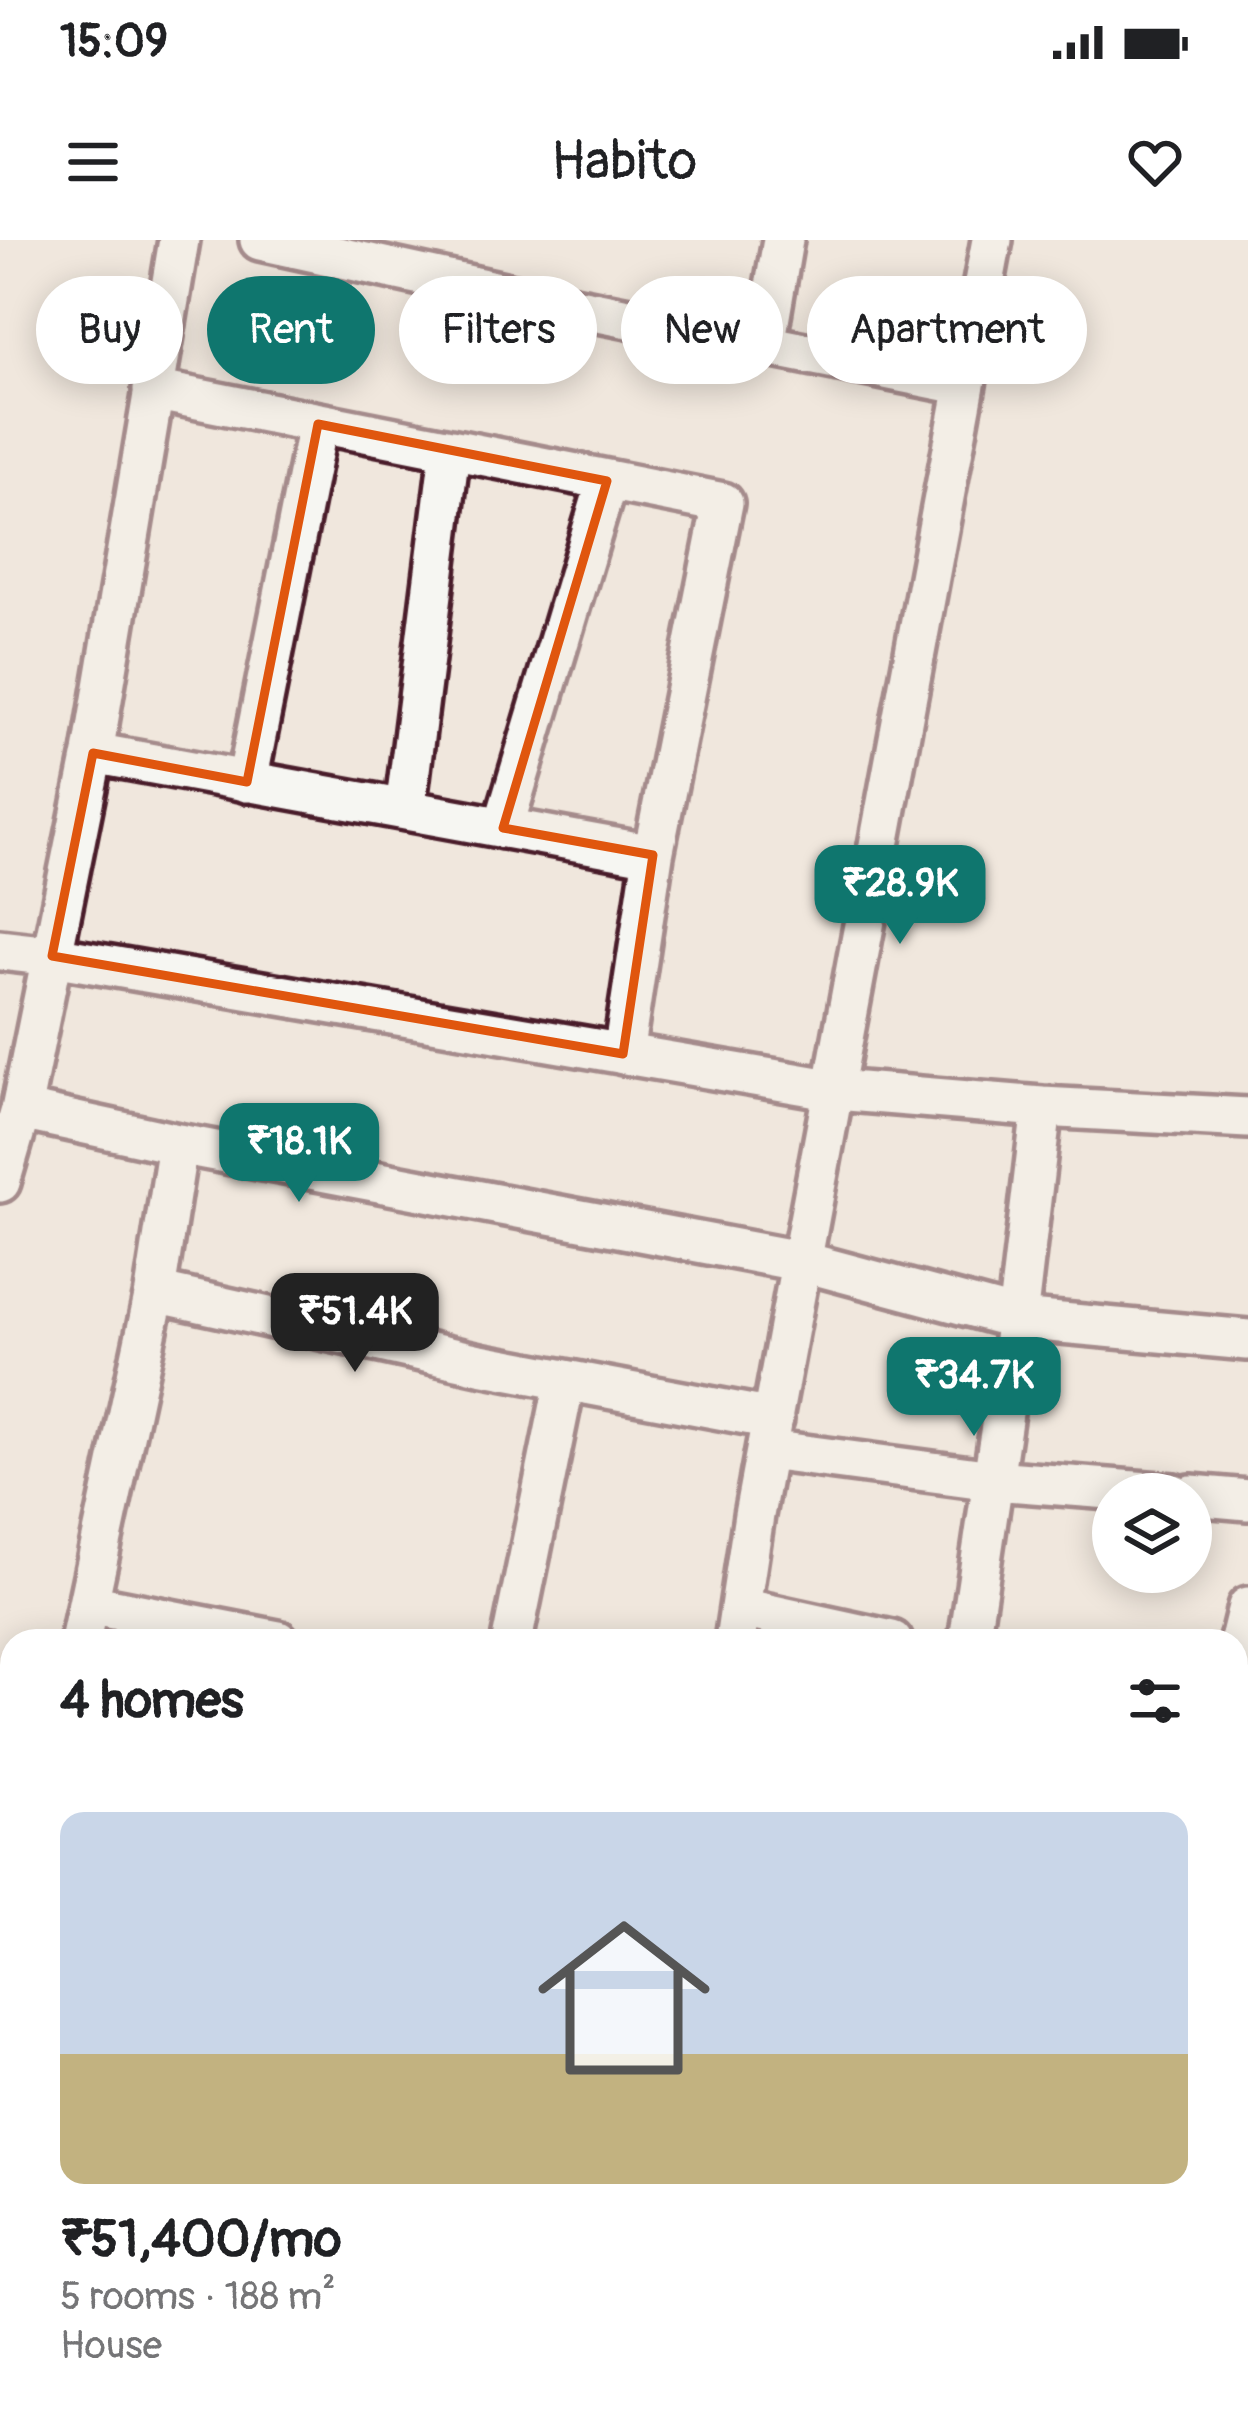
<!DOCTYPE html>
<meta charset="utf-8">
<style>
body{margin:0;font-family:Pangolin,sans-serif;background:#f2f2f2;color:#202124;height:100vh;display:flex;flex-direction:column;font-size:45px;white-space:nowrap}
*{box-sizing:border-box;margin:0}
p{font-size:39px;color:#757577}
.icon{flex:none;width:66px;height:66px;fill:none;stroke:currentColor;stroke-width:2;stroke-linecap:round;stroke-linejoin:round}
.map{position:relative;flex:1;overflow:hidden}
.side{position:absolute;left:0px;top:1389px;width:1248px;height:807px;display:flex;flex-direction:column;background:#fff;border-radius:36px 36px 0 0;box-shadow:0 6px 30px #0003}
.side>*{flex:none}
.top-card{position:absolute;left:36px;top:36px;width:1176px;height:108px;display:flex;gap:24px}
.controls{position:absolute;left:1092px;top:1233px;display:grid;gap:24px}
.controls a{display:grid;place-items:center;width:120px;height:120px;border-radius:50%;background:#fff;box-shadow:0 6px 30px #0003;font-size:60px}
.price{position:absolute;translate:-50% -102px;padding:0 27px;border-radius:24px;background:#0f766e;color:#fff;font-size:39px;line-height:78px;filter:drop-shadow(0 3px 6px #0008)}
.price::after{content:'';position:absolute;left:50%;top:72px;width:36px;height:27px;margin-left:-18px;background:inherit;clip-path:polygon(0 0,100% 0,50% 100%)}
.price.selected{background:#222;color:#fff}
ul{padding:0;list-style:none}
li{display:grid;align-content:center;gap:24px;height:636px;padding:0 60px}
li+li{border-top:3px solid #e0e0e0}
li span{display:grid;place-items:center;height:372px;border-radius:24px;color:#555}
li>.icon{margin-inline-start:auto}
span .icon{width:216px;height:216px;fill:#fffc;stroke-width:1}
li b{font-size:51px}
h2{display:flex;justify-content:space-between;align-items:center;height:144px;padding:0 60px;font-size:51px}
.chip{padding:0 42px;border-radius:54px;background:#fff;box-shadow:0 6px 30px #0003;font-size:42px;line-height:108px}
.chip.selected{background:#0f766e;color:#fff}
.status{display:flex;justify-content:space-between;align-items:center;height:84px;padding:0 60px;background:#fff;direction:ltr}
.status svg{height:33px;fill:currentColor}
header{display:flex;justify-content:space-between;align-items:center;height:156px;padding:0 60px;background:#fff;font-size:54px;font-weight:600}
.map>svg:first-child{display:block}
.lines{fill:none;stroke-linecap:round;stroke-linejoin:round}
.minor-casing{stroke:#4a1f2b;stroke-width:48}
.major-casing{stroke:#4a1f2b;stroke-width:57}
.minor{stroke:#f6f6f2;stroke-width:39}
.major{stroke:#fedf80;stroke-width:48}
.marked{fill:none;stroke:#e0560e;stroke-width:9;stroke-linejoin:round}
</style>
<div class="status"><b>15:09</b><svg viewBox="0 0 49 12"><path d="M0 12V9h3v3zM5 12V6h3v6zM10 12V3h3v9zM15 12V0h3v12zM26 1h20v11H26zM47 4h2v5h-2z"/></svg></div>
<header><svg class="icon" aria-label="menu" viewBox="0 0 24 24"><path d="M4 6h16M4 12h16M4 18h16"/></svg>Habito<svg class="icon" aria-label="heart" viewBox="0 0 24 24"><path d="M12 20l-8-8c-3-5 5-10 8-4 3-6 11-1 8 4z"/></svg></header>
<div class="map">
<svg width="1248" height="2194" viewBox="0 0 1248 2194">
<rect width="100%" height="100%" fill="#f0e7dd"/>
<filter id="ink" filterUnits="userSpaceOnUse"><feTurbulence type="fractalNoise" baseFrequency=".00833" numOctaves="2"/><feDisplacementMap in="SourceGraphic" scale="24" xChannelSelector="R" yChannelSelector="G"/><feConvolveMatrix kernelMatrix="1 2 1 2 8 2 1 2 1" color-interpolation-filters="sRGB"/></filter>
<g filter="url(#ink)">
<g class="lines">
<defs>
<path id="minor" d="M179,0L93,513L52,716L836,850L1042,867L1017,1079L1248,1100
M260,0L508,54L965,145
M765,105L783,0
M153,150L723,263L653,615
M93,513L653,615L623,814
M247,542L318,184
M405,570L450,211
M503,588L607,241
M0,710L52,716L21,870L178,904L804,1022L1017,1079L969,1401
M1042,867L1248,878
M178,904L155,1052L480,1124L773,1179
M0,942L21,870
M155,1052L88,1364L278,1401
M767,1210L993,1240L1174,1254
M1191,1255L1248,1260
M741,1368L892,1401
M80,1401L88,1364
M512,1401L565,1141
M735,1401L754,1275L992,0
M1236,1416L1248,1367
M1236,1488L1238,1574H1248
M0,1508L12,1510
M1236,1741L1248,1745
M22,2194L24,2184
M350,2194L353,2184
M602,2194L603,2184
M1129,2194L1132,2184"/>
<path id="major" d="M0,1822L12,1824
M1236,2093L1248,2097
M1236,2176L1248,2180"/>
</defs>
<use href="#minor" class="minor-casing"/>
<use href="#major" class="major-casing"/>
<use href="#minor" class="minor"/>
<use href="#major" class="major"/>
</g>
</g>
<path d="M0 0H1248V2194H0ZM318,184L607,241L503,588L653,615L623,814L52,716L93,513L247,542Z" fill="#f0e7dd" fill-opacity=".55" fill-rule="evenodd"/>
<path class="marked" d="M318,184L607,241L503,588L653,615L623,814L52,716L93,513L247,542Z"/>
</svg>
<div class="controls">
<a><svg class="icon" aria-label="layers" viewBox="0 0 24 24"><path d="M12 4l9 5-9 5-9-5zM3 14l9 5 9-5"/></svg></a>
</div>
<b class="price" style="left:900px;top:707px">₹28.9K</b>
<b class="price" style="left:299px;top:965px">₹18.1K</b>
<b class="price selected" style="left:355px;top:1135px">₹51.4K</b>
<b class="price" style="left:974px;top:1199px">₹34.7K</b>
<div class="top-card">
<a class="chip">Buy</a>
<a class="chip selected">Rent</a>
<a class="chip">Filters</a>
<a class="chip">New</a>
<a class="chip">Apartment</a>
</div>
<section class="side">
<h2>4 homes<svg class="icon" aria-label="filters" viewBox="0 0 24 24"><path d="M4 7h16M4 17h16"/><circle cx="9" cy="7" r="2"/><circle cx="15" cy="17" r="2"/></svg></h2>
<ul>
<li><span style="background:linear-gradient(#c9d6e8 65%,#c2b280 0)"><svg class="icon" aria-label="home" viewBox="0 0 24 24"><path d="M3 11l9-7 9 7M6 9v11h12V9"/></svg></span><div><b>₹51,400/mo</b><p>5 rooms · 188 m²</p><p>House</p></div></li>
</ul>
</section>
</div>
